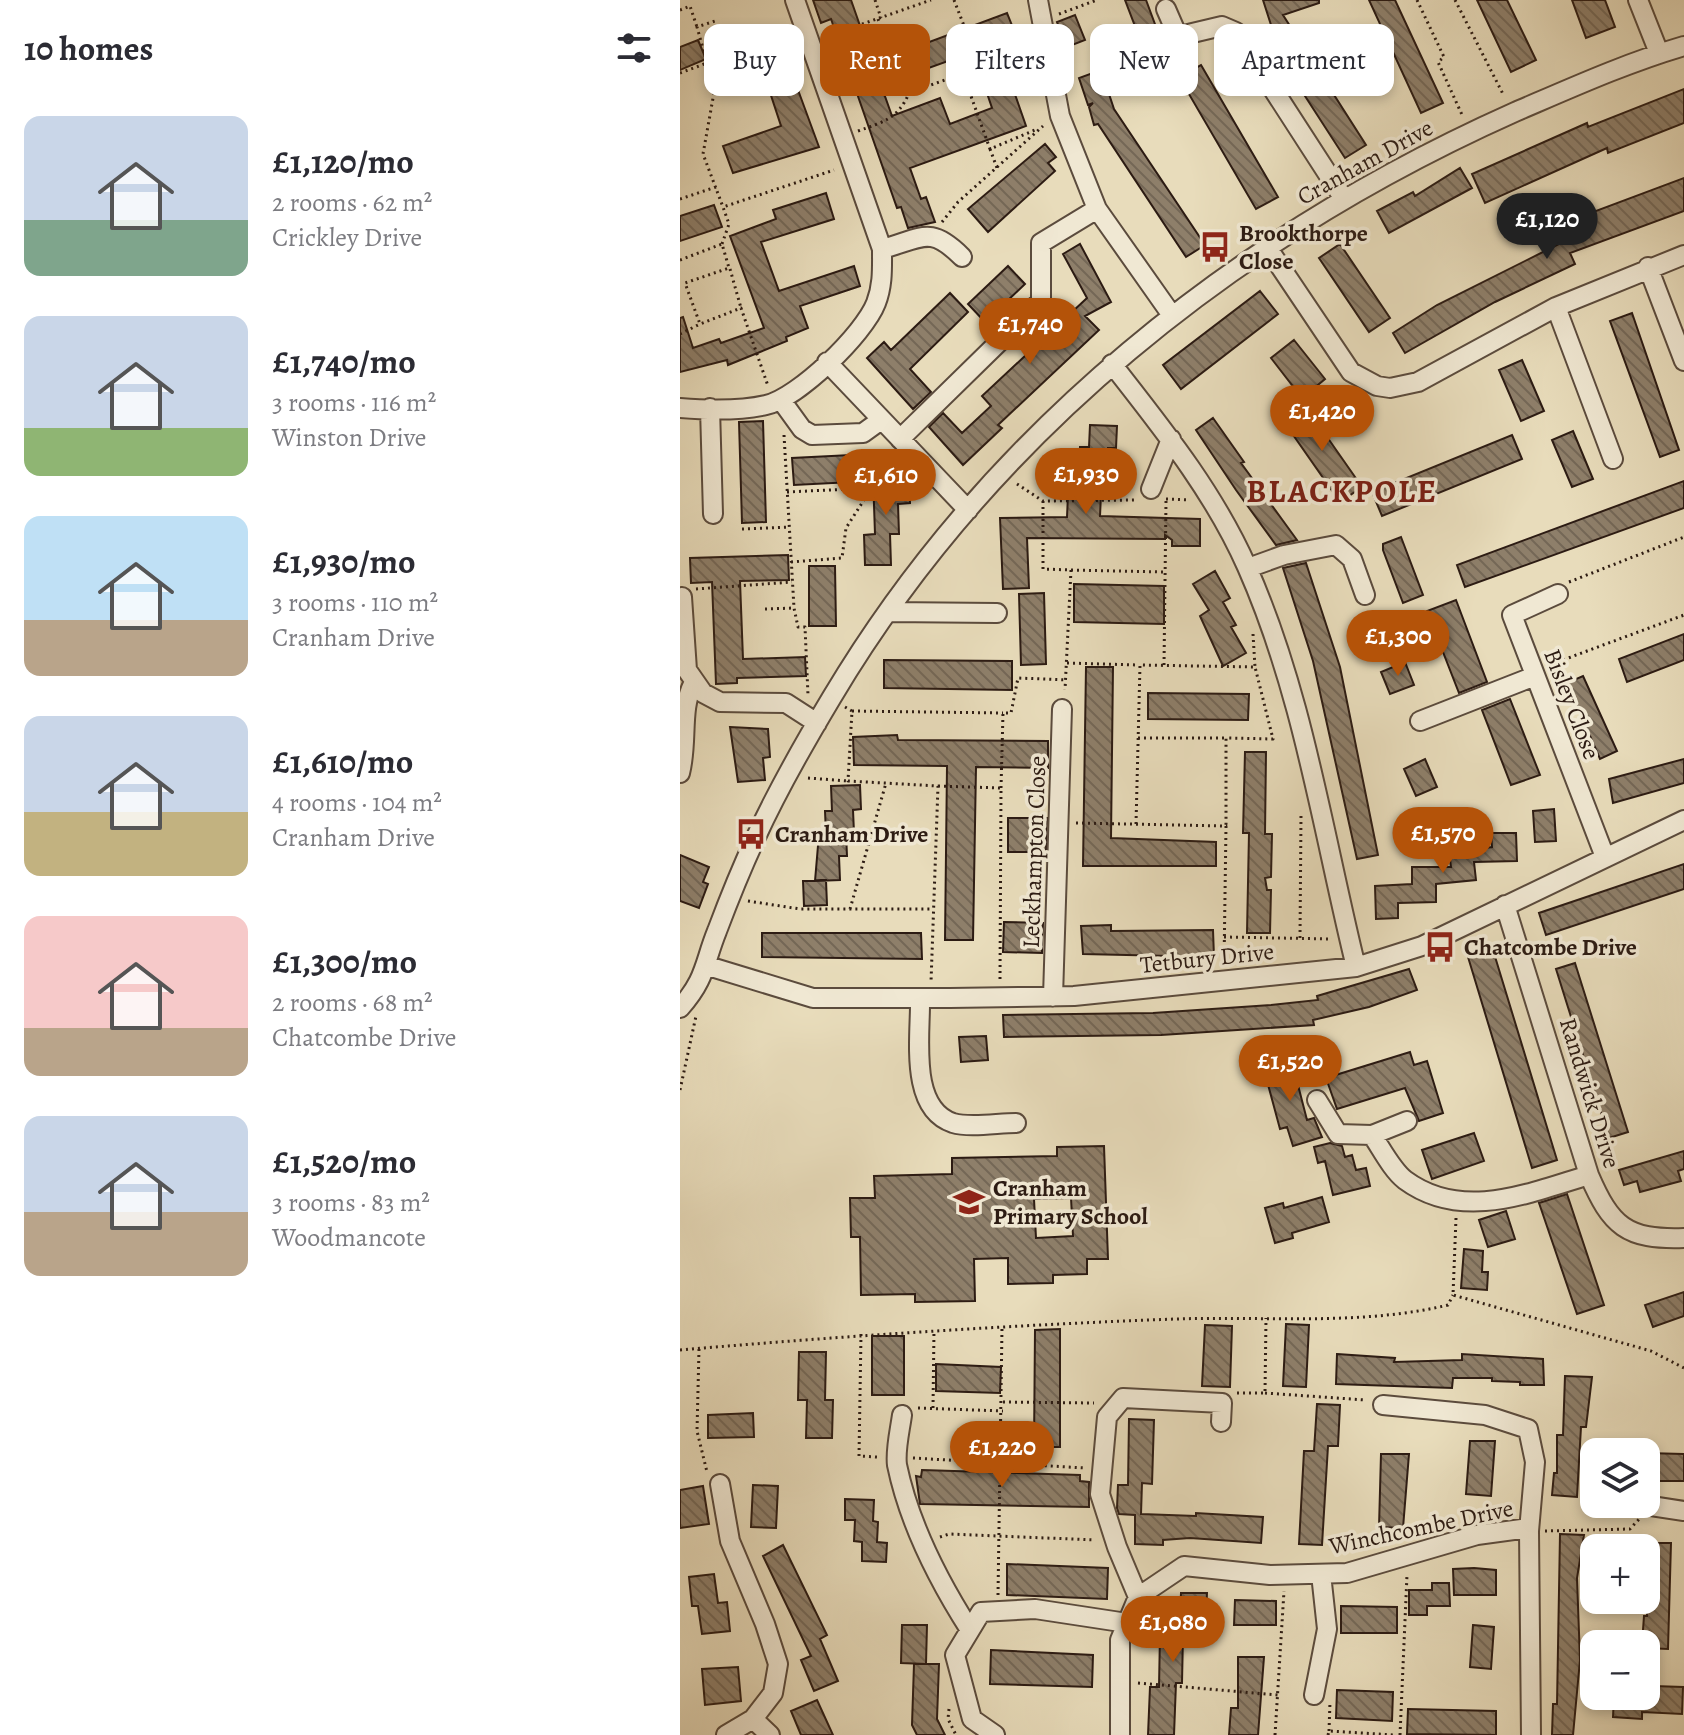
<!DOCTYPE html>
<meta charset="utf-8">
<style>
body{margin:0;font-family:Alegreya,serif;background:#f7f7f7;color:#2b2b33;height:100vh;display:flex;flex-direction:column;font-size:30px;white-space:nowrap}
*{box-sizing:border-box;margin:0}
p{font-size:26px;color:#7c7c81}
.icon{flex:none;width:44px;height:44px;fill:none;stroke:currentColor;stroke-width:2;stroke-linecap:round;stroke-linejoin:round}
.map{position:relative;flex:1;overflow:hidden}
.panel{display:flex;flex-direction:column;background:#fff;width:680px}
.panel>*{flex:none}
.banner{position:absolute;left:24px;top:24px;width:760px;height:72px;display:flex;gap:16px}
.tools{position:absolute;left:900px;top:1438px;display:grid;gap:16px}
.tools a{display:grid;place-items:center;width:80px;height:80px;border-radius:16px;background:#fff;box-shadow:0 4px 12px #0003;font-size:40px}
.price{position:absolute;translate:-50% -68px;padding:0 18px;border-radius:28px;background:#b45309;color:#fff;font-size:26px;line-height:52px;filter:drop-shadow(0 2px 4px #0008)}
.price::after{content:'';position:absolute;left:50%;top:48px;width:24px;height:18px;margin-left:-12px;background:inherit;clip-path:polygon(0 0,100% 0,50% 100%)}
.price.selected{background:#222;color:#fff}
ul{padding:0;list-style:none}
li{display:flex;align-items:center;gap:24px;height:200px;padding:0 24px}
li span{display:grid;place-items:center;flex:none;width:224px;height:160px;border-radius:16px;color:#555}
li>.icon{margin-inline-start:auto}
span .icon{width:96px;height:96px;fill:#fffc;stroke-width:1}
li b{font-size:34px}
h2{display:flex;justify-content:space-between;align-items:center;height:96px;padding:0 24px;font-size:34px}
.tag{padding:0 28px;border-radius:16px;background:#fff;box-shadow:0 4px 12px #0003;font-size:28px;line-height:72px}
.tag.selected{background:#b45309;color:#fff}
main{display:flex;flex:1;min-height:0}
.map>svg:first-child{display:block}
.building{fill:url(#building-back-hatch);stroke:#2c1b13;stroke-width:2;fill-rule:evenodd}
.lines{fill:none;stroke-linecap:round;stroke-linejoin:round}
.minor-casing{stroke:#5b4b3d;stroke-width:22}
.path{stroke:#2c1b13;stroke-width:3;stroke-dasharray:2 4;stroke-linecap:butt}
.minor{stroke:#f0e8d3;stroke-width:18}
.labels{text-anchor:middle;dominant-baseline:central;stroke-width:7;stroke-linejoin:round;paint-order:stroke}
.street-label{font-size:24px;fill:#2c1b13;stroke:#f0e8d3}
.poi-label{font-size:24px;font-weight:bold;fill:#2c1b13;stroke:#f0e8d3;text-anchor:start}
.district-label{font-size:32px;font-weight:bold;letter-spacing:2px;fill:#7a1f14;stroke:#f0e8d3}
</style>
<main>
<section class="panel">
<h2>10 homes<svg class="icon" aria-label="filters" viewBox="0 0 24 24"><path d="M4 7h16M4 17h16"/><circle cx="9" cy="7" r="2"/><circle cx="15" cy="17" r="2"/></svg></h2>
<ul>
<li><span style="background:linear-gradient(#c9d6e8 65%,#7fa58c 0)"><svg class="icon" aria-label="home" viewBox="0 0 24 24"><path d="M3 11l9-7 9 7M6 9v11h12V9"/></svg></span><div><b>£1,120/mo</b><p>2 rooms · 62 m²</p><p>Crickley Drive</p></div></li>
<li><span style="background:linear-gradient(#c9d6e8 70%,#8fb573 0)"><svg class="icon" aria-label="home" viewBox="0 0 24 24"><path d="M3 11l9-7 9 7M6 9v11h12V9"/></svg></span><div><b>£1,740/mo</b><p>3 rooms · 116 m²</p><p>Winston Drive</p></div></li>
<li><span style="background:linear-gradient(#bfe0f5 65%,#b9a48a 0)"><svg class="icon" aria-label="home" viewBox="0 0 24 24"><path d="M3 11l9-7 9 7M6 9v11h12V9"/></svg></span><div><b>£1,930/mo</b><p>3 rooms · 110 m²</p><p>Cranham Drive</p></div></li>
<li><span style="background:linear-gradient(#c9d6e8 60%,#c2b280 0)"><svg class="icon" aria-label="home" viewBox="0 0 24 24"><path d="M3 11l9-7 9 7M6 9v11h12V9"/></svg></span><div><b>£1,610/mo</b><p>4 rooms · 104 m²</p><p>Cranham Drive</p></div></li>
<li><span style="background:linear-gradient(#f6c9c9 70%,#b9a48a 0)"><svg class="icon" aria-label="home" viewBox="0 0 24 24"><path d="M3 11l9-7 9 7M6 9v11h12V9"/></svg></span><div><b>£1,300/mo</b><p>2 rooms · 68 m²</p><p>Chatcombe Drive</p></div></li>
<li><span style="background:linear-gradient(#c9d6e8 60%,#b9a48a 0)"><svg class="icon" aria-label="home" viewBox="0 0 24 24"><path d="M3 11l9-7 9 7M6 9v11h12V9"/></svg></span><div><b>£1,520/mo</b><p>3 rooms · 83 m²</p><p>Woodmancote</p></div></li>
</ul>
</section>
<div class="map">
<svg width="1004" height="1735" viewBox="0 0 1004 1735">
<defs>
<pattern id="building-back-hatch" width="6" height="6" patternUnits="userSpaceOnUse" patternTransform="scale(2)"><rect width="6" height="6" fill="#8e7f6a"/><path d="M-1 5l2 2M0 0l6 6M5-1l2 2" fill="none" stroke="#746756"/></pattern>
</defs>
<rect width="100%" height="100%" fill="#e8dcbb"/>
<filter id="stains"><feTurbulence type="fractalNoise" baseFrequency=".0025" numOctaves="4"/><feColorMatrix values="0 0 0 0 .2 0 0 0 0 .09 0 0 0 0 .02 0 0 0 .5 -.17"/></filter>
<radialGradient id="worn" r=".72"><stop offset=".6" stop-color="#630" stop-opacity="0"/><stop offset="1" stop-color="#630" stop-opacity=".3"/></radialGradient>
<path class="building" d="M133,0H171L193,63L327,13L335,33L316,40L346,126L230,168L241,199L246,197L255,222L228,228L221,207L217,208L151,19L141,23ZM293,52L312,108L270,124L260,98L212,116L201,85Z
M445,0H466L489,62L471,68Z
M583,0H639V3L603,15L686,145L665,158L583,31L591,25Z
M689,0H715L763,103L741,113Z
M797,0H827L856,60L831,72Z
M892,0H925L935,27L906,38Z
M395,15L405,40L387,47L377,22Z
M96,30L139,147L53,173L43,146L101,126L81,65L36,80L27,54Z
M18,40L26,59L0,70V47Z
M521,65L598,197L576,209L499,77Z
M421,70L434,109L525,245L506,257L418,124L414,125L409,107L413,103L408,105L399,78Z
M1004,89V123L928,153L927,148L805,203L792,174L907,123L908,127Z
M365,144L376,157L368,163L375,171L308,232L288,209Z
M780,168L792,188L709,233L697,211L733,192L735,196Z
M1004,178V211L890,253L895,264L815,302L725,353L713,333L757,305L895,236L889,221Z
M146,193L154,219L81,242L99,291L174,266L180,286L120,306L128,328L106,337L107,341L48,365L47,360L0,372V318L3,317L13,348L39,339L41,343L84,328L50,236L96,219L93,210Z
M34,205L42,227L0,241V216Z
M400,244L431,302L405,316L419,330L318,425L322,428L283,465L249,427L263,413L282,433L311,406L302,396L407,298L383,254Z
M660,244L710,318L689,332L639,258Z
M328,266L345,284L305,322L288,304Z
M580,291L598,314L501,389L483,365Z
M270,293L288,312L230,369L251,392L233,409L187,358L204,342L211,350Z
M952,313L999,450L980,457L930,321Z
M614,340L645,379L622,398L591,358Z
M842,360L864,411L841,421L819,370Z
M624,404L682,487L660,502L602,419Z
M533,418L564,462L561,463L617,540L596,545L556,490L516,430Z
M83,421L86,522L62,523L59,422Z
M410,425L437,426L436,448H428L427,474L422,473L420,516L520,519V546H492V540L485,535V539L347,538L349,588L323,589L320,518L387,517L389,472H399L400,447H409Z
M893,431L913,479L892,487L872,440Z
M832,435L842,459L702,516L692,492Z
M191,454L192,481L114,485L112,458Z
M229,475L230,503L218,504L219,534H210L211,565H185L184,535L195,534L193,476Z
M1004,481V508L785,587L777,565Z
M721,537L743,595L723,603L703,550V544Z
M108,555L109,580L60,581L63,659L125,657L126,676L57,678V683L36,684L32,582L11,583L10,558Z
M626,563L660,667L698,855L677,859L633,661L603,568Z
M129,566H155L156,626H129Z
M535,571L550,598L543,602L556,625L551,627L566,653L543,666L520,616L529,610L513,584Z
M394,584L484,586V624L394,622Z
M364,593L366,664L341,665L339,594Z
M776,600L807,682L779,693L747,611Z
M1004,634V660L947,682L939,659Z
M204,660L332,661V690L204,688Z
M725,662L734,685L710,694L701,672Z
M406,667H433L431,838L536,842V866H403Z
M903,676L937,751L920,759L887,683Z
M468,693L569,694L568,720L468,719Z
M830,699L860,775L831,785L802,710Z
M50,727L88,729L90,757L83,758L85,780L58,782Z
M217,735L218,740L368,741V768L296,767L293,940H265L267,766L174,765L173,737Z
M565,752H586L585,834H592L591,877L585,878L587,890H591L590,933H567L569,833H563Z
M745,759L757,787L736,796L724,769Z
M1004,759V783L933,803L929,779Z
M180,785L181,809L173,810L174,833H166L167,856H159L160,880L135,881L139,834H146L145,811H152L151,786Z
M874,809L876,841L855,842L853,811Z
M328,818H367L366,852H328Z
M811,833H836L837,861L794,862L796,880L756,884V902L718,903V918L696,919L695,886L732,884V867H771L769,852L812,847Z
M0,855L29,867L23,882L28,884L19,908L0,901Z
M1004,864V889L866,935L859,913Z
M146,880L147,905L124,906L123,881Z
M324,922L363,923L362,953L323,952Z
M431,925V931L533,930L534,957L403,954L401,926Z
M82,933H241L242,959L82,957Z
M813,950L877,1160L852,1168L788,957Z
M895,963L948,1132L929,1138L876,969Z
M729,969L737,990L689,1007L633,1020L634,1025L481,1035L324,1037L323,1015L473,1013L591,1005L638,1000L637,996Z
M306,1036L308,1060L281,1062L279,1037Z
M730,1052L734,1065L747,1061L763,1113L739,1121L725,1088L657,1109L646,1078Z
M611,1058L627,1120L634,1118L642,1137L613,1146L607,1127L600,1129L583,1066Z
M794,1133L804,1161L752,1179L742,1150Z
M650,1143L662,1146L665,1157L672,1155L676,1170L686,1168L690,1186L653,1195L645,1161L638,1163L634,1147Z
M424,1146L428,1259H407V1274L373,1275V1283L328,1284V1258L294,1259L295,1301L235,1302V1294L181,1295L180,1237H171L170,1198H195L194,1176L272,1174V1158L377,1156V1147ZM391,1198L393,1236L356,1238L354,1199Z
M1004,1151V1169L998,1171L1001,1181L960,1192L957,1181L944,1185L939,1170Z
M887,1194L924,1305L897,1314L859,1203Z
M642,1197L649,1222L612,1233L613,1238L595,1243L585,1208L603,1203L604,1208Z
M826,1211L835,1239L808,1247L799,1220Z
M784,1249L803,1251L802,1272H808L807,1290L781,1288Z
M1004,1292V1316L973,1327L965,1305Z
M606,1324L629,1325L626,1387L603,1386Z
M525,1325L552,1326L550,1387L522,1386Z
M380,1329V1447H354L355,1330Z
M192,1336H224V1395H192Z
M119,1352H146L145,1400H153L152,1438H126L127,1400H118Z
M657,1354L715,1358L714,1362L782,1360V1354L863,1359L864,1385H840V1382L812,1381V1378H773L772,1388L656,1384Z
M256,1364L321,1367L320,1393L256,1391Z
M885,1376L912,1377L906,1427H901L897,1497L872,1495L874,1473H877V1435H883Z
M637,1404L660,1405L658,1446H648L642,1545L619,1544L624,1451H634Z
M73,1413L74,1437L28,1438V1415Z
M449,1419L474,1420L472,1484L462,1483L461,1514L516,1516V1513L583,1517L581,1543L510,1538L483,1540V1545L455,1544V1515L439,1514L437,1508L438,1485H448Z
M790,1441H815L811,1496L786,1494Z
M966,1453L1004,1454V1481H966Z
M701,1454H729L723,1528L699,1527Z
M242,1470L400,1475V1481L409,1482V1507L240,1504L236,1476L241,1477Z
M73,1485L98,1486L96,1528L71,1527Z
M23,1486L29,1524L0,1528V1490Z
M165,1499L194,1500L193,1521L198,1522L197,1542L207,1543L206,1562L182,1561V1542L174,1541L175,1520H165Z
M880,1534L904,1535L897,1578L900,1660L893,1735H872L873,1704H877Z
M968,1543H991L988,1649L966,1648L962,1644L964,1616H967V1579H969Z
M103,1545L147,1635L140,1639L158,1681L134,1691L121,1660L131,1656L83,1556Z
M327,1564L428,1568L427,1599L327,1595Z
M794,1568L816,1570V1595H774L773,1569Z
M34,1574L38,1603L47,1602L50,1631L22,1634L18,1606H12L9,1577Z
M752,1583H769L770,1606H747V1615H729V1590H752Z
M501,1593H527L526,1615H515V1635H503L502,1683H496L494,1735H468L470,1687H479L480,1634H489V1615H500Z
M555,1600L596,1601V1625H554Z
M661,1606L717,1607V1633H661Z
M222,1625H247L246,1664L221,1663Z
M793,1625L814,1627L811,1669L790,1667Z
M311,1650L413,1655L412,1687L310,1684Z
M558,1657H584L578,1735H549L551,1708H558Z
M234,1664H259L257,1719L265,1735H237L232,1725Z
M58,1667L61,1701L25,1705L22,1669Z
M973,1686L1003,1687L1002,1714L962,1712V1719L933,1717L934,1696H972Z
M657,1690L713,1692L712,1721L656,1718Z
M137,1700L153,1735H121L111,1711Z
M728,1709L816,1711V1735L727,1734Z"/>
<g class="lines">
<defs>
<path id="minor" d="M358,0L380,116L417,209L491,314
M958,0L979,53
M486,9L496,32L504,35L542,26L556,32L664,199
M587,247L671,372L697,386L710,388L738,382L876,307L1004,255
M202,249C243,238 250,225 282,257
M968,267L1004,361
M876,307L933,459
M147,362L288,510
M432,364C482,428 534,492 567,567C623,693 643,833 676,967
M101,400L122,429L132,435L183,433L201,420
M0,408C26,410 60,411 86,405C118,398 184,334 196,303C203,285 202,268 202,249L115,0
M30,408L33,514
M220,439L361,301V243L417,209
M471,489L491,439
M568,568L604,555L656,545L672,559L685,595
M878,594L832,615L925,857
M2,597L7,670L23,693L40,702L106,703L137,723
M208,612L317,613
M740,721L855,676
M0,773C8,742 0,710 13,684
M825,905L909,1175C931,1226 946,1240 1004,1238
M28,966L133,998H270L394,996L676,967L742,946L1004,820
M373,997L382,709
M240,998C241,1034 228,1108 273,1123C290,1128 318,1123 336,1123
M0,1008C26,979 24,963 37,931C49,899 62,867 76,837C98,789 125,742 152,697C310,432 557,236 835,112C891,88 946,63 1004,46
M637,1100L658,1134L692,1135L727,1121
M692,1135C701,1148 712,1170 725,1180C782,1222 849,1193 909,1175
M703,1405L805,1415L848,1429L855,1462L849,1531L851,1735
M222,1415C220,1430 215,1450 217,1465C229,1523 258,1580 290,1630
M40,1484L50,1541L85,1624L98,1664L93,1693L73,1719L46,1735
M971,1506L1004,1511
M458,1597L437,1547L420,1494L427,1417L443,1398L542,1403L541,1422
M634,1695L647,1629L641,1574
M73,1719L90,1735
M315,1735L292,1719L275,1655L301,1612L355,1609L447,1623
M440,1735V1640L458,1597L504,1566L590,1575L667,1573L797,1535L849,1528"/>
</defs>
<use href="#minor" class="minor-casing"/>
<path class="path" d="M195,0L201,18
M274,0L300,67
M737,0L764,57L758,62L783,117
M775,0L824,96
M0,10L10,6L17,27
M379,14L417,0
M198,19L227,98
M148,36L251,0
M27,63L17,27L35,21
M0,73L27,63L35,87L23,154L43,207
M283,74L310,149L355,130
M178,131C203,122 218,119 229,93L350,49
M310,149L317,168
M0,199L36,187
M262,222L278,202L363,126
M42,244L49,224L43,207L154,170
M0,260L42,244L49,268L5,283L20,324L61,308L88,386
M50,269L61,308
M0,334L20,324
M104,435L114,608L118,627H125L128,695
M337,484L363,501L457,500
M107,492L192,488L209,452
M486,499L510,500
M363,501V569L391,570L385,690
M62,529L109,527
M111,562L162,558L166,528L191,489
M391,570L485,572
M889,582L1004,537
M16,589L112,582
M85,609L114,608
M573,634L575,667
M387,663L459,665
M872,664L1004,615
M484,665L486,501
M165,707L172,711L168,781L258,786L251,982
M172,711L323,713
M458,738H546
M128,778L168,781
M258,786L321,788L320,980
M321,788L323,713H331L338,678L387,680
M396,823L546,826L544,964
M456,824L460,665L575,667L593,739L546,738V826
M68,901L120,909H252
M170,909L206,783
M544,937L652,939
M620,938L621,814
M0,1090L16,1016
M776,1218L773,1295L971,1351L1004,1368
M181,1334L179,1456L197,1457
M19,1349L17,1431L27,1472
M0,1350C165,1336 330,1325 496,1319C586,1316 680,1326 768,1305L773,1295
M557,1393H585L586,1318
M585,1393L685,1400
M323,1402L414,1403
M238,1408L323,1411
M253,1408L254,1330
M233,1458L405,1468
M865,1531L950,1529L961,1517
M260,1537L269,1534L415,1540
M318,1595L322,1327
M458,1683L598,1695
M269,1709L268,1719L276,1735
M649,1731L650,1702
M595,1735L604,1591
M648,1735L649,1731L713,1735
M720,1735L727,1575"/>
<use href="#minor" class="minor"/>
</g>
<defs>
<symbol id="bus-bare" viewBox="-9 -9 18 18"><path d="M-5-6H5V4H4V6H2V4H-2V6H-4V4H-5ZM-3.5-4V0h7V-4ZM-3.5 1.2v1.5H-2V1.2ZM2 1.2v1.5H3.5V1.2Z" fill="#8f2418" stroke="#f0e8d3" stroke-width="2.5" paint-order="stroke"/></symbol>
<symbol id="school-bare" viewBox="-9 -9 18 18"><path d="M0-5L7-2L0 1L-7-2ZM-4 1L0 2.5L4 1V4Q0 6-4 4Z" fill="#8f2418" stroke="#f0e8d3" stroke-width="2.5" paint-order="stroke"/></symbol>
</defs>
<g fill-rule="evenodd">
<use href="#bus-bare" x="513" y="225" width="44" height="44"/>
<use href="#bus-bare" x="49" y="812" width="44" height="44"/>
<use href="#bus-bare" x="738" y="925" width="44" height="44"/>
<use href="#school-bare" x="267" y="1180" width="44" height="44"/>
</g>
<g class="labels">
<g class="street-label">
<text transform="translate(685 162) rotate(-29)">Cranham Drive</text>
<text transform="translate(892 704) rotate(69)">Bisley Close</text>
<text transform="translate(354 852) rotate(-88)">Leckhampton Close</text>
<text transform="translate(527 958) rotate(-6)">Tetbury Drive</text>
<text transform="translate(910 1093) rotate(73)">Randwick Drive</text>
<text transform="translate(741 1527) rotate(-12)">Winchcombe Drive</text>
</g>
<g class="poi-label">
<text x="559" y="233">Brookthorpe<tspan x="559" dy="28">Close</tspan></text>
<text x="95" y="834">Cranham Drive</text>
<text x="784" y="947">Chatcombe Drive</text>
<text x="313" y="1188">Cranham<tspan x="313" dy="28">Primary School</tspan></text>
</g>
<g class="district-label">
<text x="662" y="491">BLACKPOLE</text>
</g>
</g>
<rect width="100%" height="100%" filter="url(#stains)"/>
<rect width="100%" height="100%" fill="url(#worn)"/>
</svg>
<div class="tools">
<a><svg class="icon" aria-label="layers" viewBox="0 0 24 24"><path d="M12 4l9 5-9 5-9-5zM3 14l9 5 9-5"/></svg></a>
<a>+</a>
<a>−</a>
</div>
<b class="price selected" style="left:867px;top:261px">£1,120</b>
<b class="price" style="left:350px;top:366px">£1,740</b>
<b class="price" style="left:642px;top:453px">£1,420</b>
<b class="price" style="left:406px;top:516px">£1,930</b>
<b class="price" style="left:206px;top:517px">£1,610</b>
<b class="price" style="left:718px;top:678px">£1,300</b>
<b class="price" style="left:763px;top:875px">£1,570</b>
<b class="price" style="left:610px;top:1103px">£1,520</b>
<b class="price" style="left:322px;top:1489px">£1,220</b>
<b class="price" style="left:493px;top:1664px">£1,080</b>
<div class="banner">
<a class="tag">Buy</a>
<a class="tag selected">Rent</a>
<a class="tag">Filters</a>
<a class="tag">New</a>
<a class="tag">Apartment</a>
</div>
</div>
</main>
